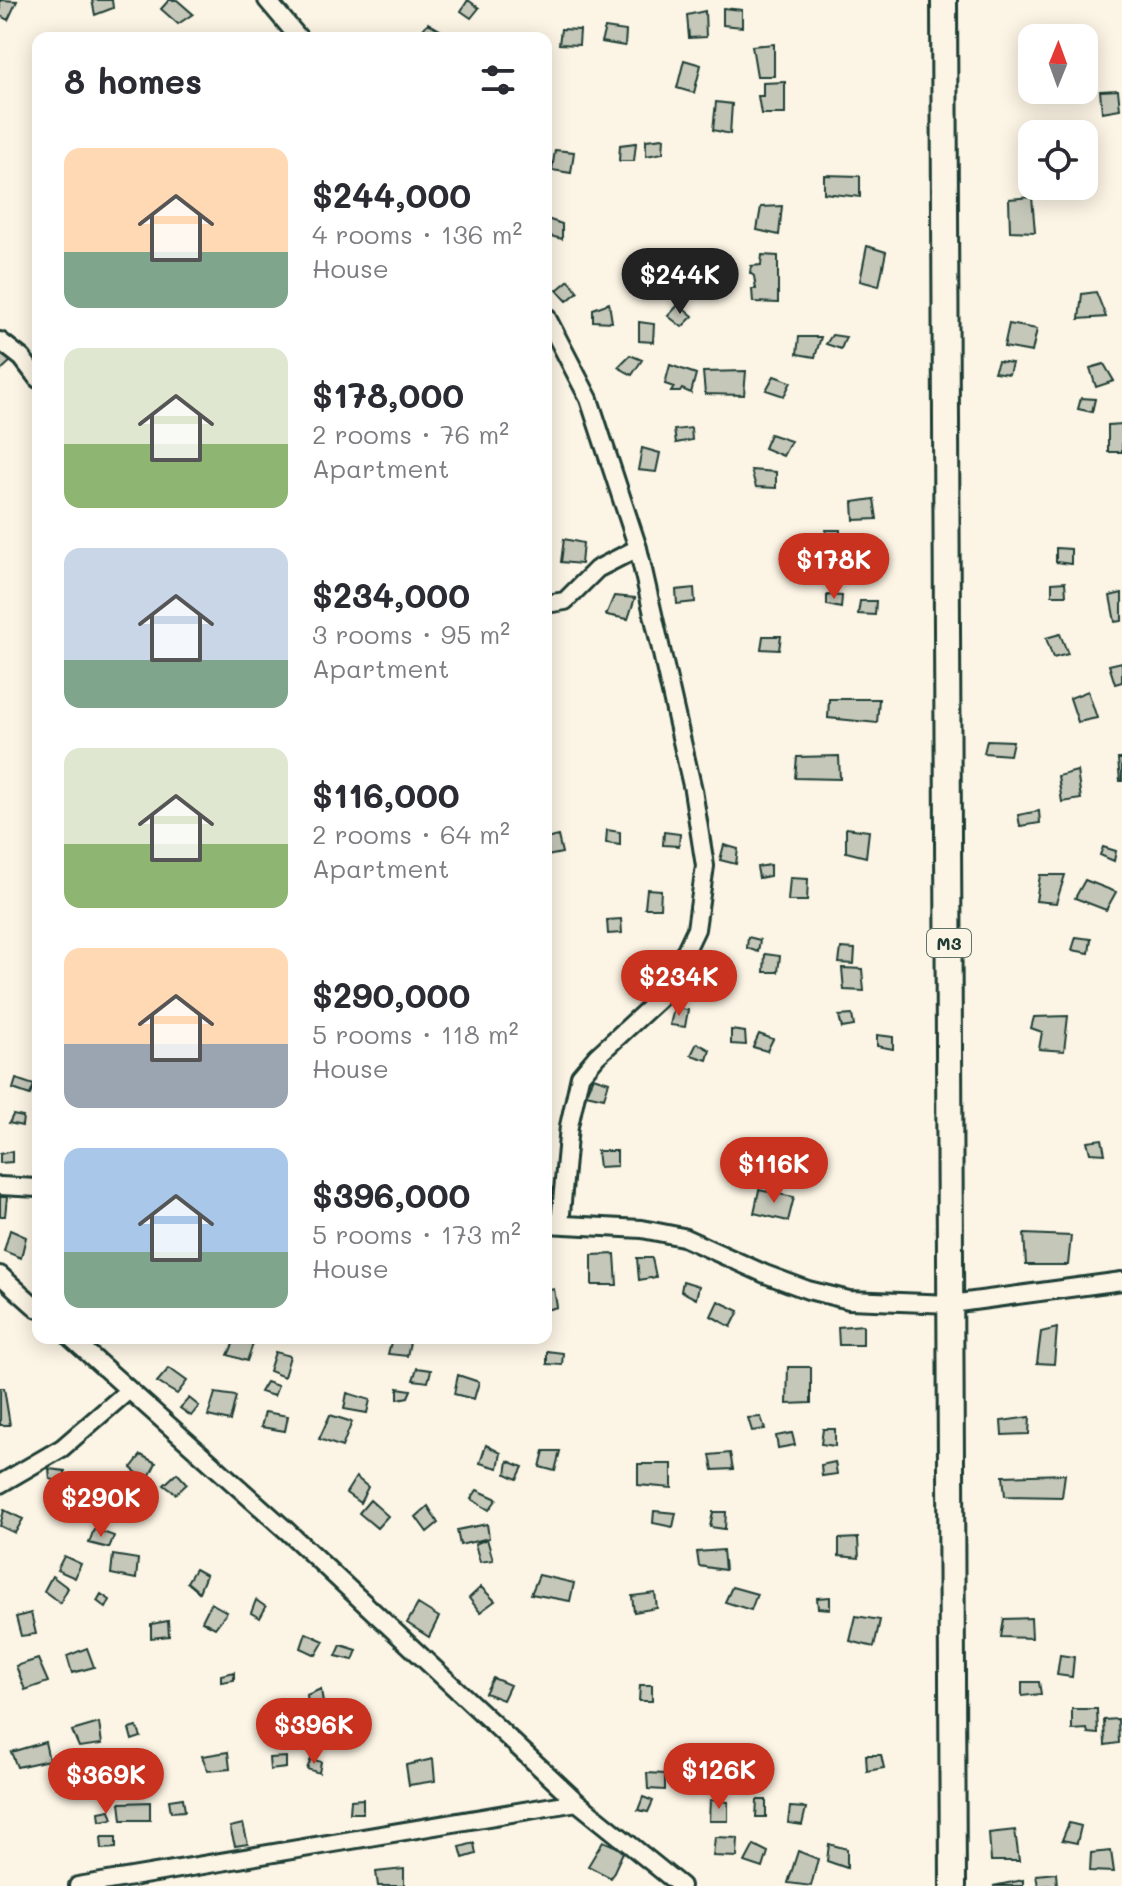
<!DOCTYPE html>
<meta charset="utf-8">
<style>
body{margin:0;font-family:Mali,sans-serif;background:#f2f2f3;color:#2b2b33;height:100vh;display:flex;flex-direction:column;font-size:30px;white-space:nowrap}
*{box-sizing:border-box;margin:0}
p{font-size:26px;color:#7c7c81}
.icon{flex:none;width:44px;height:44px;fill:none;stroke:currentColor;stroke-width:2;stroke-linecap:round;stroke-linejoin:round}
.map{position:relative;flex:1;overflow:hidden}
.drawer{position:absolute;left:32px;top:32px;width:520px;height:1312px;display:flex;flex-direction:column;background:#fff;border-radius:16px;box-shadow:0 4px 20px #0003}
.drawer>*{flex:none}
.needle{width:52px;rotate:1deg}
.fabs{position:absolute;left:1018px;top:24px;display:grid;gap:16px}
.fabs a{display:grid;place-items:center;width:80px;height:80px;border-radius:16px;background:#fff;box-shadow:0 4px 20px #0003;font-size:40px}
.price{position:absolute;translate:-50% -68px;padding:0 18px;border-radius:28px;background:#c8321e;color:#fff;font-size:26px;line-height:52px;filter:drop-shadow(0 2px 4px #0008)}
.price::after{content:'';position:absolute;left:50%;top:48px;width:24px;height:18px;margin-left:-12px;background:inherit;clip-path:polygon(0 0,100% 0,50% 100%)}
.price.active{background:#222;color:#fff}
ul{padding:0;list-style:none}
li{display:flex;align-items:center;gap:24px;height:200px;padding:0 32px}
li span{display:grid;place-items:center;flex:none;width:224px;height:160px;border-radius:16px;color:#555}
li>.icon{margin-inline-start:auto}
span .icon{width:96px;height:96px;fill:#fffc;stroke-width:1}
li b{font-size:34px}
h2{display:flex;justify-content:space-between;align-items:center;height:96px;padding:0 32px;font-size:34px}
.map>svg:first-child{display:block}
.building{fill:#c5c7b9;stroke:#1f3d34;stroke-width:2}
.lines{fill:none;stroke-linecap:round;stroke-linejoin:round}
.minor-casing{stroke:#1f3d34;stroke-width:22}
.primary-casing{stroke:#1f3d34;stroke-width:30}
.minor{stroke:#fcf5e5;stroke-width:16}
.primary{stroke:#fcf5e5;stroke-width:24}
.labels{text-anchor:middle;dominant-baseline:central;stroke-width:7;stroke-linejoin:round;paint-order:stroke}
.shield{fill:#fcf5e5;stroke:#617469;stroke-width:2}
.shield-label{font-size:18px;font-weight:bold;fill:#1f3d34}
</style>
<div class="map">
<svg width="1122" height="1886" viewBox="0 0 1122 1886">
<rect width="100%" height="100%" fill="#fcf5e5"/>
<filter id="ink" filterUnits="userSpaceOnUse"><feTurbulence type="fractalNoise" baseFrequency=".0125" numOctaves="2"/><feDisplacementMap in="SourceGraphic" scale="16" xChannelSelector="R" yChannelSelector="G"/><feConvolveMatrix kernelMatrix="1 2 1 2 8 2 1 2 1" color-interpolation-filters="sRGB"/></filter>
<g filter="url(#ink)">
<path class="building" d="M0,0L17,1L8,20L0,16Z
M92,0H112L113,8L95,15Z
M169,0H177L193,14L178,24L161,9Z
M468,0L479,8L471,18L461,11Z
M723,8L742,10V27L723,25Z
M705,11L706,37L689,38L687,15Z
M428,23L447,34L444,38H416Z
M605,28L626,31L625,46L601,42Z
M561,29L580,30L579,45L559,44Z
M774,44V76H757L752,46Z
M684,60L701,65L694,93L677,88Z
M785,82V114H761L758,96H763V83Z
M1118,90L1120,109L1102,112L1100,91Z
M716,102L732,104L730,134L713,130Z
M664,138L663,153L646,156V140Z
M636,143L634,161H619L620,145Z
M555,150L574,152L571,173L552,170Z
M824,175L860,176V197L824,193Z
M1032,197L1035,232L1010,231L1009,199Z
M782,206L779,235L757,230L761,207Z
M547,219L562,224V239L546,235Z
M867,246L886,252L879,286L860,281Z
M762,255L778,256V303L753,302L752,289H756L754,276L750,273L751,266L761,265Z
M569,280L578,292L567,301L557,290Z
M1096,292L1106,317L1079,319L1082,294Z
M609,303L612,322L593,321V309Z
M679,304L693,316L682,327L668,316Z
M639,322L654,324L653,342L639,341Z
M1009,324L1037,329L1032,352L1004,347Z
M832,335L846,337L841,349L826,344Z
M799,337H821L815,357L797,354Z
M0,349L12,360L0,371Z
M630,355L642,360L632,375L618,367Z
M998,361L1012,363L1009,374L994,372Z
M1104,364L1114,381L1096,387L1090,368Z
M670,365L696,374L691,393L682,389L680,392H671L674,387L665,384Z
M746,371L744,395L705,394L703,372Z
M774,376L791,382L784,396L766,390Z
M1081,398L1095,399L1092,412L1078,409Z
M1122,424V452H1108V425Z
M691,428L692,440L676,443L674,430Z
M770,434L791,441L783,456L764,448Z
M642,448L660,453L656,472L638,470Z
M751,470L776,472V488L756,487Z
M874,499L877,519L854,520L853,502Z
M826,530H840V546L825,544Z
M564,539L583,543L581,564L561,562Z
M787,543L804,544V557L786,554Z
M1056,548L1071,549V564L1056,562Z
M1065,582L1066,595H1052V583Z
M694,588L695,602L677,604L676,590Z
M1122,593V621L1115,622L1110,596Z
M827,595L842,596L841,608L827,605Z
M614,596L635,598L628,619L606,615Z
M860,601H876L875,615L858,614Z
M1060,634L1068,654L1053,658L1046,638Z
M763,636H781L779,650L761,649Z
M1122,662V682L1115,684L1109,665Z
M1088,691L1097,718L1078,722L1070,698Z
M829,699H879L877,723L828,718Z
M987,740L1013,741L1010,755L984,753Z
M839,756L840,779L795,778L797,757Z
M1118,759H1122V781H1120Z
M1077,771L1081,799L1062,802L1058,776Z
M1039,811L1040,823L1020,826L1018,815Z
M846,828L869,831L866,857L846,852Z
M607,830L620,832V845L606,843Z
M664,832L680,834L679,846L663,845Z
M558,836L562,853L547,856L546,839Z
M724,845L738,849L736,864L720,860Z
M1103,847L1116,851L1114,861L1100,855Z
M770,865V876L759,878L757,867Z
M1040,875H1065L1056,903L1036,901Z
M790,878L808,879L807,901H788Z
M1085,880L1116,892L1106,910L1075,898Z
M647,889L661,890L660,908H645Z
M621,919L622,933L608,934L607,920Z
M748,937L760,940L758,952L747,948Z
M1076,937L1091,939L1089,953L1072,950Z
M841,948L855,949L854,964L839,963Z
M765,954L780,956L778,972H764Z
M842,968L862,969L864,991L844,990Z
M694,975L707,979L700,997L688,993Z
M674,1008L688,1010L685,1027L670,1025Z
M852,1015L854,1026L842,1028L839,1016Z
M1068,1016L1064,1051L1039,1049L1042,1032L1031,1028L1034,1017Z
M731,1030L745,1032L746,1045L731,1044Z
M759,1034L773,1039L767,1051L753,1047Z
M877,1035L893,1037V1049L877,1046Z
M697,1043L710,1050L707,1060L691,1055Z
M593,1077L609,1082L604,1098L586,1094Z
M16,1079L34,1085L30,1095L13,1089Z
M13,1115L23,1117L22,1126L9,1123Z
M1102,1139L1105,1154L1090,1153L1087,1141Z
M12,1151V1162L0,1163V1154Z
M597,1151H617V1166L599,1167Z
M759,1190L794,1197L788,1221L754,1213Z
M0,1197H7L5,1216H0Z
M10,1230L26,1237L21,1258L4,1251Z
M1024,1234L1071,1236L1068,1265H1026Z
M615,1254L617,1285H592V1255Z
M637,1258H652L656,1277L639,1280Z
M683,1281L699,1286L696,1299L681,1291Z
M554,1289L557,1307L546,1310V1291Z
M718,1301L739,1311L731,1327L711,1316Z
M863,1325V1345H839L838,1327Z
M1057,1328L1054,1364L1037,1363L1041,1332Z
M392,1338H411L407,1356L388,1354Z
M235,1340L253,1344L247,1361L228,1355Z
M547,1351L563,1353L562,1365L547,1364Z
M275,1352L290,1356L284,1377L269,1371Z
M788,1367H811V1403L787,1404Z
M169,1368L187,1381L177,1394L157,1382Z
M417,1368L431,1370L428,1382L413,1380Z
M458,1375L479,1382L474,1399L454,1394Z
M266,1382L278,1386L274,1396L260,1392Z
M0,1388H4L10,1425H0Z
M398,1388L411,1390L408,1397L398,1399Z
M215,1393L236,1396L230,1421L208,1416Z
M347,1393L370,1400L367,1413L344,1409Z
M189,1398L199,1406L191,1416L180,1408Z
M265,1412L288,1416L285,1431L261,1427Z
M330,1415L352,1422L342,1447L319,1439Z
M761,1417L765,1429L752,1431L748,1418Z
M1030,1417L1029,1434L1002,1435L1001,1421Z
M823,1429H835V1446L821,1444Z
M792,1433L795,1445L778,1448L776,1436Z
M486,1445L501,1453L498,1468L480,1463Z
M544,1451H560L555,1471L540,1467Z
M730,1453L733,1469L713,1470L710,1455Z
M141,1455L156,1463L147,1481L131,1468Z
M508,1461L523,1467L517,1479L506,1474Z
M835,1462L837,1474L822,1476L821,1465Z
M638,1464H672V1488L638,1485Z
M49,1469L65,1471V1483L50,1479Z
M177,1473L187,1484L176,1494L164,1485Z
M1065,1474L1062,1497L1005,1496L1003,1476Z
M356,1477L368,1487L360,1503L346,1493Z
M477,1490L497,1499L489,1510L471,1499Z
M370,1500L388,1516L377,1528L359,1513Z
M428,1506L438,1523L427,1532L416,1517Z
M4,1510L23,1519L15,1533L0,1526Z
M654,1511L676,1513L673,1527L653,1523Z
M713,1512H726L725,1529L710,1527Z
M487,1524L489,1538L460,1545L457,1530Z
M94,1529L114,1536L109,1548L89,1543Z
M858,1538L859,1558L839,1556V1539Z
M487,1539L493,1560L480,1562L475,1544Z
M723,1550L725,1570L699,1566L697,1552Z
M113,1555L138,1559L136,1579L111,1574Z
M64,1556L81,1564L75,1578L57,1570Z
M195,1569L206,1575L199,1592L187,1582Z
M539,1575L574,1583L570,1601L531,1594Z
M52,1576L68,1588L60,1603L44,1591Z
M481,1587L495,1601L480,1612L469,1598Z
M732,1587L757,1594L751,1610L725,1602Z
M655,1593L657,1608L634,1612L632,1596Z
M101,1594L110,1600L106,1608L97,1601Z
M830,1597V1609L818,1608L817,1598Z
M256,1600L266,1607L260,1618L251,1613Z
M211,1603L227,1612L215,1628L202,1621Z
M418,1604L439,1617L429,1637L407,1623Z
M31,1613L36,1634L21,1636L16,1617Z
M856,1616L880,1620L874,1647L850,1641Z
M1031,1618L1032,1638L1001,1637L1004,1619Z
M168,1621L169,1636L151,1638V1624Z
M306,1633L324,1641L316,1655L301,1648Z
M341,1645L357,1650L353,1660L336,1656Z
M87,1648L94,1667L72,1673L67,1656Z
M1060,1655L1074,1657L1072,1677L1057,1675Z
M38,1659L48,1682L25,1690L16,1666Z
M234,1672V1680L221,1682V1675Z
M493,1678L510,1685L503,1700L485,1693Z
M1022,1682H1039L1041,1694L1022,1696Z
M640,1685H652V1701H639Z
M321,1689L323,1703L308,1706L307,1695Z
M281,1708L282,1720H270L269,1709Z
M1072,1709H1097L1098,1734L1088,1733L1087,1729L1072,1730Z
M1118,1719L1119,1743L1105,1745L1104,1720Z
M335,1722L348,1723V1735L337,1734Z
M99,1723L102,1744L79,1747L72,1731Z
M137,1727L141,1737L132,1740L129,1729Z
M45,1742L49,1760L17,1767L11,1752Z
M228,1752L230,1769L208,1771L202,1756Z
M866,1755H881L884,1768L867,1771Z
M286,1757V1768L270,1770L269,1758Z
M311,1759L321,1762L319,1773L307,1769Z
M433,1759L435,1781L409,1785L406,1765Z
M157,1766V1778H143L140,1767Z
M647,1773L665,1774V1790L648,1789Z
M643,1797L653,1801L648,1812L638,1810Z
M183,1798L185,1811L171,1812L169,1800Z
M363,1799V1813H350L351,1800Z
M710,1800L728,1802V1821H709Z
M757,1800H766V1817H756Z
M150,1802V1820H122L120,1803Z
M790,1807L806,1808L802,1825L788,1823Z
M110,1810L113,1819L100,1821L99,1812Z
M1069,1823L1081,1826L1077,1843L1062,1840Z
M243,1824L248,1844L235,1846L230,1827Z
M1015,1830L1019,1861H991L989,1833Z
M101,1837H116V1848L102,1849Z
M715,1837L738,1838L737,1857L713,1856Z
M603,1841L624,1850L611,1878L588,1866Z
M474,1843L476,1854L463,1858L460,1847Z
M829,1844L847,1849V1868L827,1861Z
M754,1845L768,1852L763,1868L745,1862Z
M798,1851L818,1859L811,1886L788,1883Z
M1111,1851L1114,1872L1090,1871L1091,1853Z
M404,1869V1886H378L376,1872Z
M1056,1873L1057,1885L1038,1886L1036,1875Z
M1023,1880V1886H993Z"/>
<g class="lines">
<defs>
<path id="minor" d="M267,0L299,38
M546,316L589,399L638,548L693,790L705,866L696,929L676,971L659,999L597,1056L580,1076L569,1126L560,1224
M0,341L22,358L38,379
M546,604L565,601L597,569L638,548
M0,1186L38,1188
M546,1224L642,1229L683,1237L765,1274L808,1290L849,1300L951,1304L1122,1281
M0,1275L38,1309
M71,1338L286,1530L577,1802L681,1886
M0,1484L62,1448L129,1390
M78,1886L577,1802"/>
<path id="primary" d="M944,0L953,1886"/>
</defs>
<use href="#minor" class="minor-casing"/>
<use href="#primary" class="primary-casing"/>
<use href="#minor" class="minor"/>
<use href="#primary" class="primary"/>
</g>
</g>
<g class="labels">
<rect class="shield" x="927" y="929" width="44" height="28" rx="6"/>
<g class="shield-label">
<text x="949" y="943">M3</text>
</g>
</g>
</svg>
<div class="fabs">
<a><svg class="needle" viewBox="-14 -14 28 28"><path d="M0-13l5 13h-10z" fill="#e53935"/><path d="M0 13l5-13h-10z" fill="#7c7c81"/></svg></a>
<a><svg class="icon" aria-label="locate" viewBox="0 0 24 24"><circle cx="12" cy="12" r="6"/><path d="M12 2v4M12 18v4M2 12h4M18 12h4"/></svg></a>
</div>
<b class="price active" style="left:680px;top:316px">$244K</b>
<b class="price" style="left:834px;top:601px">$178K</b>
<b class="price" style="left:679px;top:1018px">$234K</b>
<b class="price" style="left:774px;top:1205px">$116K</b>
<b class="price" style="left:101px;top:1539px">$290K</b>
<b class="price" style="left:314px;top:1766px">$396K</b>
<b class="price" style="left:719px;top:1811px">$126K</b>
<b class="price" style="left:106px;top:1816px">$369K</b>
<section class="drawer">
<h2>8 homes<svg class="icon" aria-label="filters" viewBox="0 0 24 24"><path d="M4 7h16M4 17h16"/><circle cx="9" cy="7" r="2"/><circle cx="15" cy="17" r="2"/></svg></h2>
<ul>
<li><span style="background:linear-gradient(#ffd9b3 65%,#7fa58c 0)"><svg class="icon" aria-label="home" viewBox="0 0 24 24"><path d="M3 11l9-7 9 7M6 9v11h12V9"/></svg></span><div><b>$244,000</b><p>4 rooms · 136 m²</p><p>House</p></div></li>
<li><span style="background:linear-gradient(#dfe7d0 60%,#8fb573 0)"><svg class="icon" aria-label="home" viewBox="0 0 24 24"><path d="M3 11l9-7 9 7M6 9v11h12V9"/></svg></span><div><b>$178,000</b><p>2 rooms · 76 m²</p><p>Apartment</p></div></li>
<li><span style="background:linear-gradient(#c9d6e8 70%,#7fa58c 0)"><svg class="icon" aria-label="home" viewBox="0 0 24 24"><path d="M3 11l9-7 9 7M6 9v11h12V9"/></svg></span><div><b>$234,000</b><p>3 rooms · 95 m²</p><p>Apartment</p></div></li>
<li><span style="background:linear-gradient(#dfe7d0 60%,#8fb573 0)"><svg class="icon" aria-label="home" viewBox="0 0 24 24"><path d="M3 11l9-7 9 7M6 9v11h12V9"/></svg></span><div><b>$116,000</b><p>2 rooms · 64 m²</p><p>Apartment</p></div></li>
<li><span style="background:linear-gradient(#ffd9b3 60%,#9aa5b1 0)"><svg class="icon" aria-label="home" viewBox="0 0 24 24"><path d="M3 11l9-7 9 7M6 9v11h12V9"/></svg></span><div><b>$290,000</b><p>5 rooms · 118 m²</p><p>House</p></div></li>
<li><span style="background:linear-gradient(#a9c7e8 65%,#7fa58c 0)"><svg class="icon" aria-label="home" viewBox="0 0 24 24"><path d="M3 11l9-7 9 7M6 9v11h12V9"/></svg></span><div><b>$396,000</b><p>5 rooms · 173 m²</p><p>House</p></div></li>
</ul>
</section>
</div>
